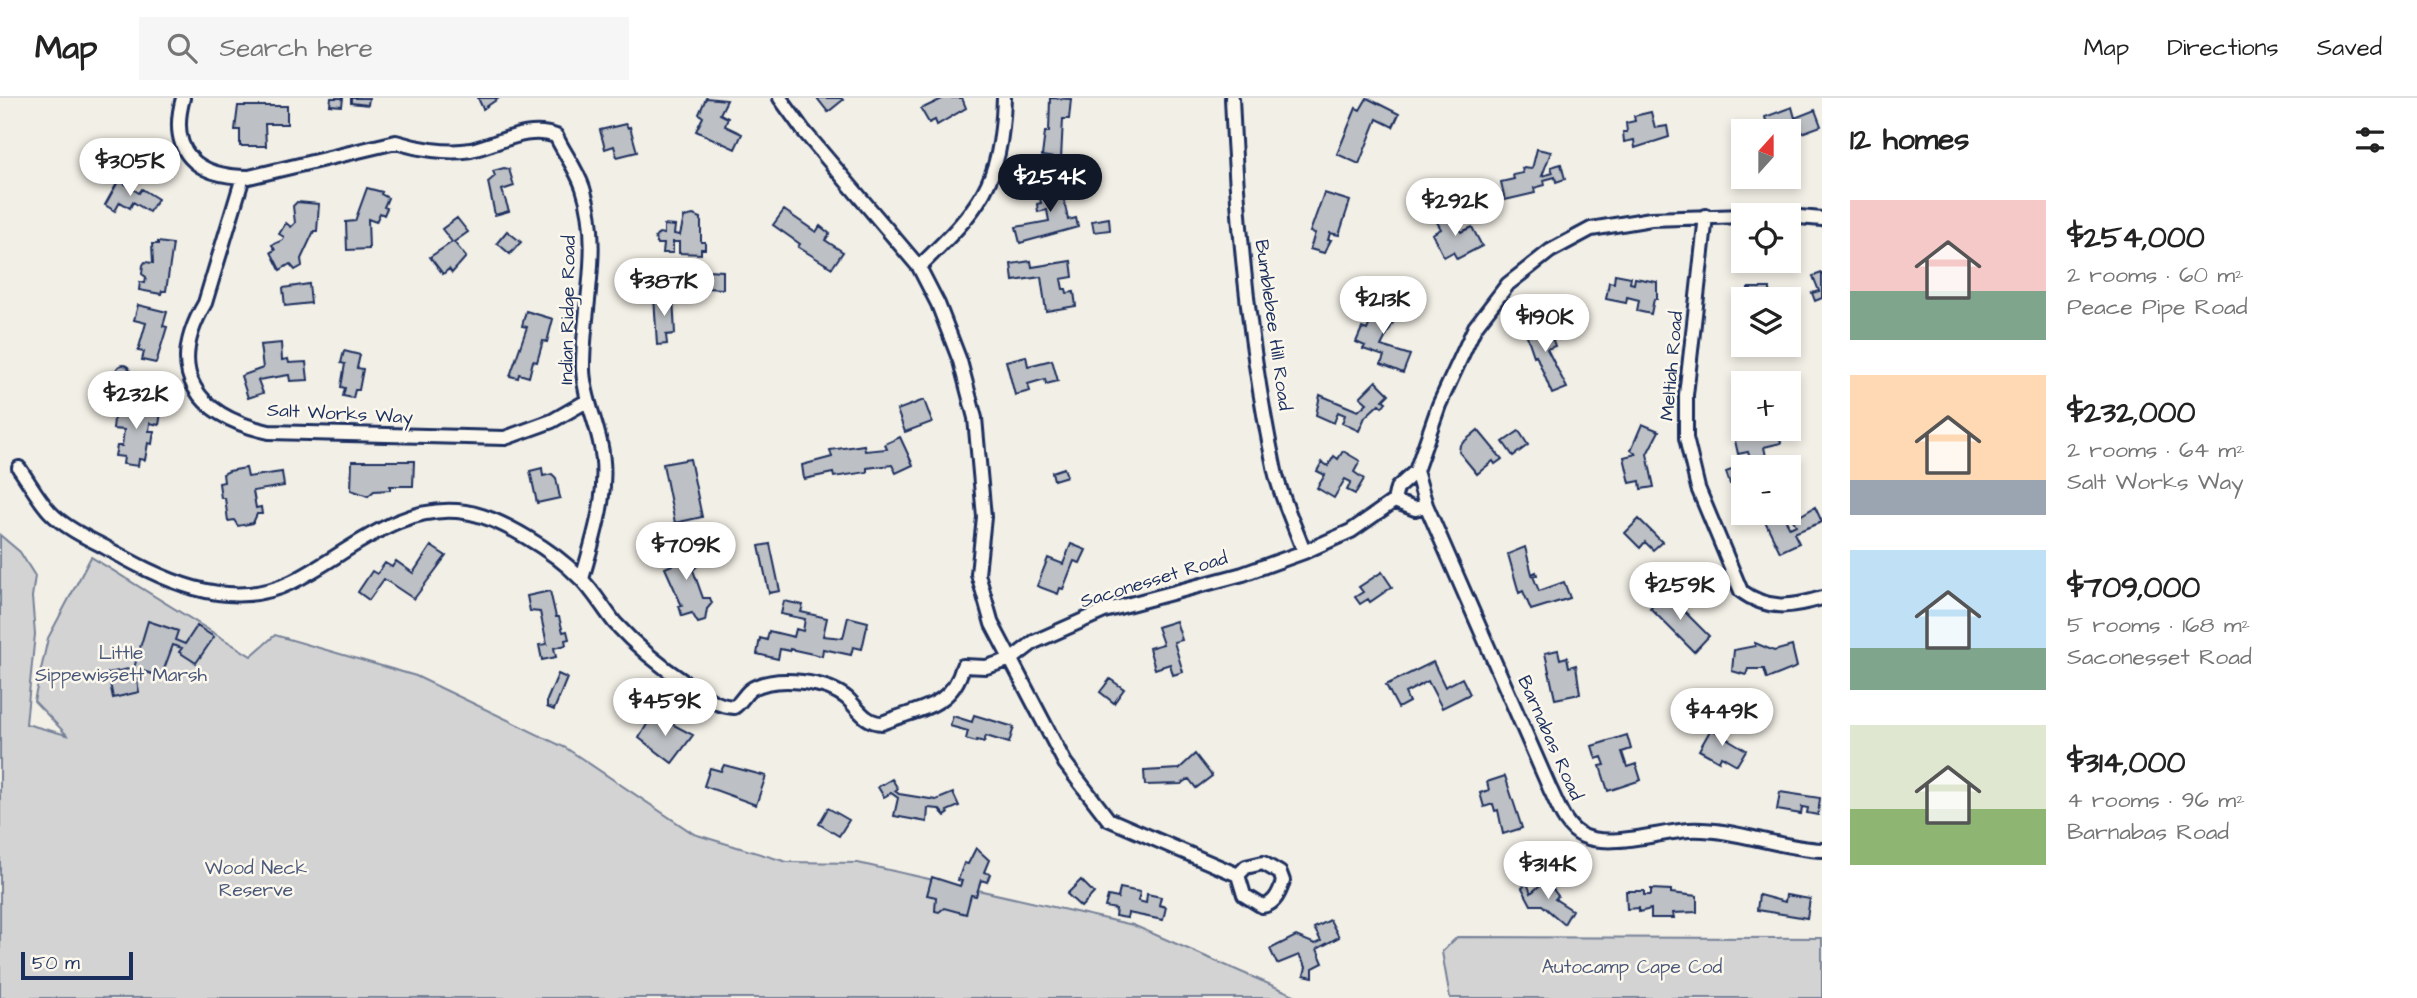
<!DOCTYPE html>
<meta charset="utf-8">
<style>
body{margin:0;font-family:"Architects Daughter",sans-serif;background:#f6f6f6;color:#222;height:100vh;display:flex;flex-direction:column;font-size:26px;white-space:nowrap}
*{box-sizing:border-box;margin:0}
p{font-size:23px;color:#767676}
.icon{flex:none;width:38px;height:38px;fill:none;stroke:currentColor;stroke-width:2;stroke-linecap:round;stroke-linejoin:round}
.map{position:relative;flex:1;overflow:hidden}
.sheet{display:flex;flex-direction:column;background:#fff;width:595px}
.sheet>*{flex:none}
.needle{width:46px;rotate:21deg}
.controls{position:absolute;left:1731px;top:21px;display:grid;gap:14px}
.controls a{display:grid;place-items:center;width:70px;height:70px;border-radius:0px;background:#fff;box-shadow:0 4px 10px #0003;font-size:35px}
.scale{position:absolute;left:21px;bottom:18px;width:112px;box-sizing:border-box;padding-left:7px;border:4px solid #1b2f5e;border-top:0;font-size:19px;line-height:24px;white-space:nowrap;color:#1b2f5e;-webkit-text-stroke:5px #fbf7ec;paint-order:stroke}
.price{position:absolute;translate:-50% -60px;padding:0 16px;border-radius:24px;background:#fff;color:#222;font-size:23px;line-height:46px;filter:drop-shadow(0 2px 4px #0008)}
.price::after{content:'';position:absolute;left:50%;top:42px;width:21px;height:16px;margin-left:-10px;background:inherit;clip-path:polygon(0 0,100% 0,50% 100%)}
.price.current{background:#111827;color:#fff}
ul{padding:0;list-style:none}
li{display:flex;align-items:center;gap:21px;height:175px;padding:0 28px}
li span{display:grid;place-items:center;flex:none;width:196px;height:140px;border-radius:0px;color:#555}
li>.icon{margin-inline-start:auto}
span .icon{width:84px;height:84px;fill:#fffc;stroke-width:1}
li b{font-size:30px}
h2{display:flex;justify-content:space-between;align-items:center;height:84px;padding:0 28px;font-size:30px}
header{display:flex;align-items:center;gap:42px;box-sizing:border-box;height:98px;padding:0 35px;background:#fff;border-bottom:2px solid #e0e0e0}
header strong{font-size:33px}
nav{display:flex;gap:38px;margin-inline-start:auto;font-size:24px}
.search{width:490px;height:63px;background:#f6f6f6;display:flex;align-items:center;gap:18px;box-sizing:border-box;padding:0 24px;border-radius:0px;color:#767676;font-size:26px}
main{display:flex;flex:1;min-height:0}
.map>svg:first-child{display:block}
.green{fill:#d2d3d2;stroke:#768198;stroke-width:2}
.building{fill:#bdc0c4;stroke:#1b2f5e;stroke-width:2}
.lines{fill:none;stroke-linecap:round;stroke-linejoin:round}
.street-casing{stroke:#1b2f5e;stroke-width:18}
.street{stroke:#fbf7ec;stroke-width:12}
.labels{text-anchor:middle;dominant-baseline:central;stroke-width:5;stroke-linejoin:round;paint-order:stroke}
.street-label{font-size:19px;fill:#1b2f5e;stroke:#fbf7ec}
.park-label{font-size:19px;fill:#49587b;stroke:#fbf7ec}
</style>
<header>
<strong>Map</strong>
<div class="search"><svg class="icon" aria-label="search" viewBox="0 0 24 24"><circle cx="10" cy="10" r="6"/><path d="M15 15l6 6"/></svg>Search here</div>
<nav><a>Map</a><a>Directions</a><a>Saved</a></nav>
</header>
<main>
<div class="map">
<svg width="1822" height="900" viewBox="0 0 1822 900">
<rect width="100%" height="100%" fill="#f2efe6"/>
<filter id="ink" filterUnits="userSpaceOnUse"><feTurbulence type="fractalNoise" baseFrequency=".0143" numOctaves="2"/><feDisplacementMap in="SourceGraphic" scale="14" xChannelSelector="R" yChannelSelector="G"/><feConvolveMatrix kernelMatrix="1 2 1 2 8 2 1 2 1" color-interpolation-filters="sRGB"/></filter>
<g filter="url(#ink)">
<path class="green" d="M0,437L20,454L35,478L32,499L35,536L26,626L67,637L34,603L48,540L91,459L251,558L275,537L416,578L566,650L694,736L787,764L858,765L1133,827L1301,900H0Z
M1457,839L1822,840V900H1450L1442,854Z"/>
<path class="building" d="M331,0H343L342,8L330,7Z
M351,0H369L368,7L351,5Z
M478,0H499L483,11Z
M706,0L727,2L720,16L728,20L725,28L742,36L735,51L696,33L703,19L699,16Z
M817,0H841L843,2L828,14Z
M944,0H962L966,10L937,27L935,22L929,25L921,11Z
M1050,0L1071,1L1069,21H1063L1061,61L1042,58L1045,34H1049Z
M1367,0L1399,16L1393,29L1377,21L1359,66L1337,56L1356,10L1360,12Z
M238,8H287V26H265L266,48H240V32H235Z
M1792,9L1795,20L1815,12L1821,28L1788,40V33H1781L1779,29L1769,33L1765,19Z
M1651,14L1655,30L1667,28L1669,39L1635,50L1634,42L1624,44L1623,34H1627L1626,25L1635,23L1634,18Z
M626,26L628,30L630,29L637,54L617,59L614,48L605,51L600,32Z
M1537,51L1551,54L1542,78L1553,75L1551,69L1561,66L1565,81L1556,84L1555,79L1544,82L1545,87L1534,90L1535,95L1505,102L1501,84L1514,81L1513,77L1523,75L1522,70L1532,71Z
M504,70L509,71L514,88L502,92L509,113L495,117L488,84L495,78L493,73Z
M1058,80L1059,84L1068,83L1069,91L1062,92L1068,122L1076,120L1078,129L1020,145L1016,129L1049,123L1047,112L1038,114L1037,106L1041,105L1040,100H1045L1042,86Z
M119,82L139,95L142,91L158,101L149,114L133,104L130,110L120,104L115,113L105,107Z
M367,90L382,94L381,96L388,100L384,109L387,110L384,117L380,115L376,124L368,121L369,151L347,152L346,124L355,123Z
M1324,95L1350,103L1339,137L1330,135L1328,142H1331L1324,155L1310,151L1315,135L1310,134Z
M297,104L319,106L317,133H314L301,161L302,168L295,172L290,166L280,172L271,154L275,152L272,147L283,142L284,139L279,136L286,125L291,129L295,125L293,108Z
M784,112L816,134L820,128L830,136L825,142L843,154L832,170L798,149L800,146L773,127Z
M1445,112L1449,119L1452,117L1461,134L1472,129L1482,148L1457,161L1453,154L1444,159L1432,136L1441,131L1437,124L1442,121L1439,115Z
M693,117L701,120V144H705V151H701V156L679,155V144H673V155H663L664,146H657L655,140L659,135L664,136V127L675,128L674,136L680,137L684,119Z
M457,120L468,134L454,144L466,159L452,175L449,171L443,176L430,159L452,144L442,131Z
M1109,120L1110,132L1094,134L1092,123Z
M507,133L521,144L510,156L497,145Z
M158,144L173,146L166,193H162L161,196L139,192L140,184L145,185L146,179L142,176L143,167L145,164L153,165L152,146H158Z
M1031,163L1032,169L1071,163L1073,179L1061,181L1063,191H1066L1067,195L1074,194L1076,208L1046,213L1041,179L1013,183L1011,166Z
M707,172L723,173V191L706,190Z
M1822,175V200L1815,203L1812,195L1819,193L1813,178Z
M1615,176L1631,179L1630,185L1634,186L1635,180L1657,184V201H1654L1651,216L1637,213L1639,202L1627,199L1626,205L1606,201L1609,184L1614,185Z
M309,186L311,205L285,208L283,190Z
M1748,190H1770V201H1743L1741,210V199H1748Z
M654,198H673L675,236L666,237L667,246L657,247Z
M1376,198L1393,205L1390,212L1398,215L1381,248L1410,257L1403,275L1381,266L1384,258L1363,251L1365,248L1356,244L1362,230L1367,232L1375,214L1370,212Z
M138,207L167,214L163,228L167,229L156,265L142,262L144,254L138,253L146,225L134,222Z
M526,213L553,221L547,244L543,243L537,264L533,263L529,279L519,276L518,280L510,278L527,229L522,228Z
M1545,222L1555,248L1547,251L1567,290L1552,296L1536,257L1534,258L1523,226L1531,223L1532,227Z
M281,245L282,262L288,261L289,265L306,264L308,282L290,283L289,277L258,282L263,295L248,300L241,278L263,270L260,247Z
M1744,247H1763L1762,256L1744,255Z
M344,253L360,257L357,270L363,271L359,292H355L353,300L343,298L345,290L341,289L345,266L341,265Z
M1026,258L1028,268L1052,262L1058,283L1046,286L1045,281L1028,286L1030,293L1015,297L1006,263Z
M116 274a7 7 0 1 1 14 0a7 7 0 1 1-14 0Z
M1376,283L1389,296L1383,302L1386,304L1382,309L1379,306L1365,319L1359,333L1342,325L1345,317L1338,314L1334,325L1316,317L1320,297L1358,313L1367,305L1360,299Z
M924,302L932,324L905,334L897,312Z
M130,304L162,308L159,327L150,325L149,333H154L152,346L148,345L145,362L139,361L138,368L123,366L124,359L115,358L117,348H122L124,332L113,331L115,311L129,313Z
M1642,326L1659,333L1647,356L1654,389L1641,391L1640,383L1630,385L1624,359L1636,356L1631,352Z
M1761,331H1778L1781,345L1764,349L1767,363L1752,367L1748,354L1738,356L1734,338Z
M1478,332L1502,361L1495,366L1493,363L1477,376L1459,354L1460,347Z
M1519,333L1528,347L1513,358L1503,344Z
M900,339L913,367L896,375L892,367L867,370V374L834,379L833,375L804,381L802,367L832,359L830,352L864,347L865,353L887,351L885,346Z
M1343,353L1360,363L1354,374L1364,381L1355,396L1347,392L1351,384L1345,381L1334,400L1317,390L1325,377L1317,373L1322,364L1328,368L1334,358L1338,361Z
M690,361L702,419L675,425L663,366Z
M352,363H414L413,388H390V392L374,393L368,398L351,392Z
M246,370L248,379L282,374L284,388L253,393L256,410L261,409L262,416H257L253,425L238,428L234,422L228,423L225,400H221L219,385L224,384L223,376L229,373Z
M542,370L543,378L552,376L556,380L560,400L537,405L530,373Z
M1064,370L1067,378L1054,382L1052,374Z
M1734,371L1738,383L1730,386L1726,374Z
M1815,409L1822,424L1794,435L1799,445L1780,454L1762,417L1782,415L1790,430L1796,427L1793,422Z
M1639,421L1662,444L1653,452L1645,444L1640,450L1625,435Z
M676,439L683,463L691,459L695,462L698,467L693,472L703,500H710L712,505L707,511L705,523L698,525L692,515L682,518L679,508H682L665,470L672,467L660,445Z
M770,446L780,493L769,495L759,448Z
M1071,446L1086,452L1080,465L1074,463L1063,491L1060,490L1058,496L1037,488L1048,460L1063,466Z
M431,448L446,458L414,501L384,481L369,502L358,494L372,473L377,476L385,465L392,469L396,463L413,475Z
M1525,449L1532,476L1536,474L1537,477L1533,478L1539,493L1564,484L1570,500L1531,512L1523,493L1519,495L1508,456Z
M1382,474L1392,489L1370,504L1368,501L1360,506L1355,499L1363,494L1359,489Z
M550,493L556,519H559L563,534L567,533L569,541L565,542L566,547L554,550L556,559L542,562L539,547L547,546L540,514L530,513L527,498Z
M1665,494L1709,538L1694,554L1650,510Z
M784,503L803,507L801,514L827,520L823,538L843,540L848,519L868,524L862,551L853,549L851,557L823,551L822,558L790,551V553L780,551L778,561L757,556L760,540L767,542L769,533L794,539L796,531L803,533L805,521L781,516Z
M148,523L178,533L175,542L185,546L197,528L214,539L196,565L179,554L182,550L173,547L161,579L140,572L137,582L139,594L113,600L108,575L134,570Z
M1176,523L1182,542L1174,544L1183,574L1173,577L1170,566L1155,571L1149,550L1163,546L1157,529Z
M1755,545L1774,553L1792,548L1797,569L1767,581L1764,571H1748L1746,577L1732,573L1734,552L1755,548Z
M1558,552L1560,561L1567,559L1569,569L1576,567L1580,596L1555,601L1545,555Z
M1433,564L1445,589L1462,580L1470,596L1442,610L1428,583L1405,595L1409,604L1398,610L1386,587Z
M558,576L567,580L554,612L547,609V602Z
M1110,581L1124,591L1114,605L1100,594Z
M653,616L693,637L672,665L639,640Z
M974,617L1014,629L1009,645L986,638L984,644L977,642L976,644L966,641L968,633L950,628L953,618L972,624Z
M1711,631L1746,652L1737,667L1721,658L1719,663L1699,652Z
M1627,637L1631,651L1622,654L1627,669L1636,666L1641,682L1608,693L1600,668L1605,667L1602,659L1596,661L1592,648Z
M1195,656L1212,678L1196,690L1189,681L1181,686L1145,687L1144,673L1179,671Z
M724,667L766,678L756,707L704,688L710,670L721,673Z
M1505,678L1522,730L1503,736L1498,712L1495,713L1493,706L1484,709L1480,695L1489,692L1487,684Z
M892,681L898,691L895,693L899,696L936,702L953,695L959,708L947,713L948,716L945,718L939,711L928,710L927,724L894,718L898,700L891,695L884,699L878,689Z
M1780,694L1820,700L1818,717L1807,715L1808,710L1802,709L1801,716L1777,712Z
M828,710L849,722L839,738L819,726Z
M976,750L989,762L984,774L990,776L987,784L981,782L976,798L971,797L966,816L944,810L939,814L935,813L936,799L927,797L932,779L960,788L962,783L958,782L964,765L968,766Z
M1081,782L1094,795L1081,809L1067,796Z
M1546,782L1558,798L1555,801L1572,812L1564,826L1542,807H1531L1522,790L1527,785L1531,795Z
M1120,790L1140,794L1138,803L1146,805L1147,796L1161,799L1159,807L1166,809L1163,822L1128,815L1127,820L1115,818L1116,811L1105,809L1108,798L1118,800Z
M1651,791L1671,792V795L1697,798V814L1673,815L1674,820H1651V811L1639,814V810L1627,811L1626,793H1644V797H1651Z
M1759,797L1785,804L1786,797L1810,801L1807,820L1757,812Z
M1330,822L1339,839L1317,851L1323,865L1313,870V879L1304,877L1306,869L1299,857L1277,866L1270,851L1296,838L1315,846L1321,843L1314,830Z"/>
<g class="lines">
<defs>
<path id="street" d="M183,0C168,54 196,79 249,79L396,44C418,51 447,56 471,52C499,46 527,27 556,38C564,55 577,72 583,90C603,150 582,212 583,272C584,298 595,320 600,344C611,390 594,437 582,481
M780,0L803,32L919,169L938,206L960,263L975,320L984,419L978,476L992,526L1065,665L1108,721L1238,777
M1232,0C1237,124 1249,251 1275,373C1281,400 1295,428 1304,454
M243,79L205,205C164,275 197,318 269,334L505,340L552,323L587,303
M1706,118L1686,297V340L1698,390L1741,493C1768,513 1792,509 1822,500
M1788,118L1822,121
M919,169C980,109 1001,88 1004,0
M19,370C29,384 38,401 50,414C63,428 85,439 103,448C159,480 227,516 292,484C347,457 398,404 465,414C500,419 555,454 579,479C593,492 603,510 615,525C636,548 662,569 687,586C703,597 715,608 734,609C742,604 745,594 753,590C778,577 827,583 848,601C859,612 866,625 882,625C919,610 952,610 963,568L986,569L1012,561L1034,544L1104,513L1243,476L1304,454L1351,433L1394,403L1397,390L1416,373L1439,307L1475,229L1508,186L1550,153L1591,131L1651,121L1775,117
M1416,373L1426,407
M1394,403L1415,411L1426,407L1550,691C1558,707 1565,730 1583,738C1611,750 1659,734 1689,732C1734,730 1777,750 1822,752
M1263,765L1280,775L1283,783C1280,794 1274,807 1262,808L1244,797L1238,777L1246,769Z"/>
</defs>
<use href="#street" class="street-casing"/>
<use href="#street" class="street"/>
</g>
</g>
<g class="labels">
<g class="street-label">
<text transform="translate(568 212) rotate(-89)">Indian Ridge Road</text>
<text transform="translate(1273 227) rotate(82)">Bumblebee Hill Road</text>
<text transform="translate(1672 268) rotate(-85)">Meltiah Road</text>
<text transform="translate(340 316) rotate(3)">Salt Works Way</text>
<text transform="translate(1154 482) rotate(-17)">Saconesset Road</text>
<text transform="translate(1550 640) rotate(66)">Barnabas Road</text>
</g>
<g class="park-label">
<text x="121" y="555">Little<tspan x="121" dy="22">Sippewissett Marsh</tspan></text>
<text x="256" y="770">Wood Neck<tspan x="256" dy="22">Reserve</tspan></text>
<text x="1632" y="869">Autocamp Cape Cod</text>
</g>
</g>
</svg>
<div class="controls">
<a><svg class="needle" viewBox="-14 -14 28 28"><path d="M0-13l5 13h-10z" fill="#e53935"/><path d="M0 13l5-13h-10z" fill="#767676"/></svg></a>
<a><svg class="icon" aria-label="locate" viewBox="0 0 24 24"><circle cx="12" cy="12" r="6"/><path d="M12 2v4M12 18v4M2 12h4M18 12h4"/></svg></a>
<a><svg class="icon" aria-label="layers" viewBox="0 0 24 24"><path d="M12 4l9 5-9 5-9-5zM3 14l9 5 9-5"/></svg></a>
<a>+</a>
<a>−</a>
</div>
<div class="scale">50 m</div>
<b class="price" style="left:130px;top:100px">$305K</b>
<b class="price current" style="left:1050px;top:116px">$254K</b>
<b class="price" style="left:1455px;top:140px">$292K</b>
<b class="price" style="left:664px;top:220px">$387K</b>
<b class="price" style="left:1383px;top:238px">$213K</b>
<b class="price" style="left:1545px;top:256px">$190K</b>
<b class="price" style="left:136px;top:333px">$232K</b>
<b class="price" style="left:686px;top:484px">$709K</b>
<b class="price" style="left:1680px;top:524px">$259K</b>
<b class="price" style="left:665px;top:640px">$459K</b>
<b class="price" style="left:1722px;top:650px">$449K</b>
<b class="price" style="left:1548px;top:803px">$314K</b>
</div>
<section class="sheet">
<h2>12 homes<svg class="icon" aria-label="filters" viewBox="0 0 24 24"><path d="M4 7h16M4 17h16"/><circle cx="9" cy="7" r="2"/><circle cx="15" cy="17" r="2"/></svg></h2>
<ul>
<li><span style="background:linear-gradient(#f6c9c9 65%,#7fa58c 0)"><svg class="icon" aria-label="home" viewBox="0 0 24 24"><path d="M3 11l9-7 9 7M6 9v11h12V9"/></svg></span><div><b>$254,000</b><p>2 rooms · 60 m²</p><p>Peace Pipe Road</p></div></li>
<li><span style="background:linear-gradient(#ffd9b3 75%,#9aa5b1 0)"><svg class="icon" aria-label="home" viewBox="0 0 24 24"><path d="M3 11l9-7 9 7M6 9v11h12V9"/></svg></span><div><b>$232,000</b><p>2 rooms · 64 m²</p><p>Salt Works Way</p></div></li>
<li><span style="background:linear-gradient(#bfe0f5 70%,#7fa58c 0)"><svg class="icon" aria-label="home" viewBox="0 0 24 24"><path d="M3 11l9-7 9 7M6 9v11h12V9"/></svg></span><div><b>$709,000</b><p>5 rooms · 168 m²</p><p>Saconesset Road</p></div></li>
<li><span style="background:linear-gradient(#dfe7d0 60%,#8fb573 0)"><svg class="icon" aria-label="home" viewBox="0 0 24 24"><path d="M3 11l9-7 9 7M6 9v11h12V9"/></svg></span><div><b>$314,000</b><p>4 rooms · 96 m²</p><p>Barnabas Road</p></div></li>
</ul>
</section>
</main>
